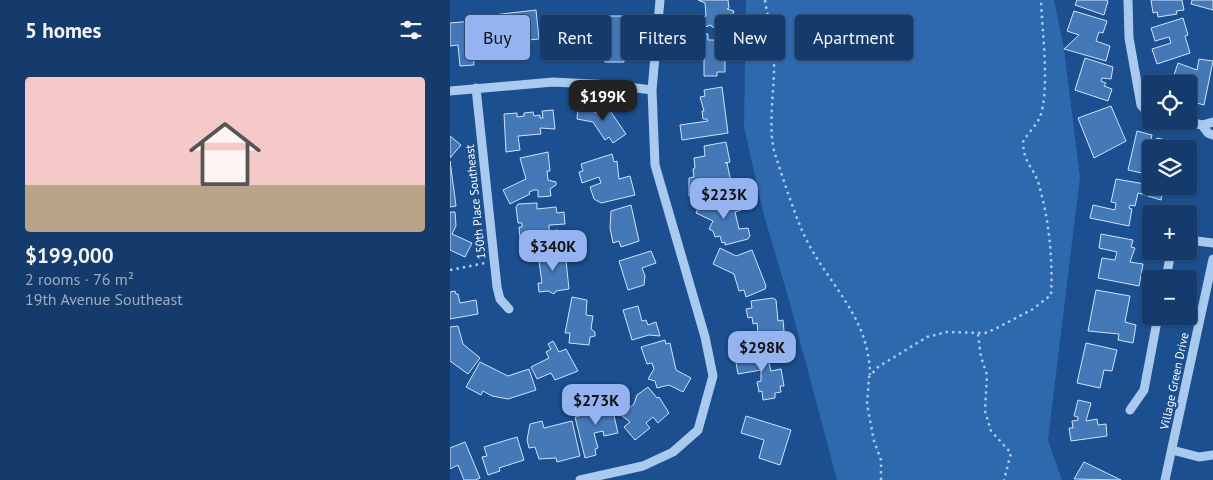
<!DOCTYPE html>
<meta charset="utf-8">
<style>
body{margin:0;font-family:"PT Sans",sans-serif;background:#1d4271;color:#f1f3f6;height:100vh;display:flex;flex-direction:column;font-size:19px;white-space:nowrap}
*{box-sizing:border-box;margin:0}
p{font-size:16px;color:#9dadc1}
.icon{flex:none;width:28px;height:28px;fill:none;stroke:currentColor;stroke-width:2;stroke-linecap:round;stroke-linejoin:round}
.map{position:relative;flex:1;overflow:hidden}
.side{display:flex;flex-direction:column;background:#143b6b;width:450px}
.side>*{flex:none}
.guide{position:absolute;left:15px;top:15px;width:475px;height:45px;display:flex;gap:10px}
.fabs{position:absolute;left:692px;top:75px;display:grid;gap:10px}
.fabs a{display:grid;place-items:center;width:55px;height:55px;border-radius:5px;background:#143b6b;box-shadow:0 1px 4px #0004,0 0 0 1px #33557e;font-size:25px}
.price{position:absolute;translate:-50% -42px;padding:0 11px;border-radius:10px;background:#95b2f1;color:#111;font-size:16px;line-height:32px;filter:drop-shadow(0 1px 2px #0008)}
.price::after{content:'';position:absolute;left:50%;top:30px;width:15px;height:11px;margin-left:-8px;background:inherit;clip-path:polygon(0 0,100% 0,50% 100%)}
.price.selected{background:#222;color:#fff}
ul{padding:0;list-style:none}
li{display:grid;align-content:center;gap:10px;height:265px;padding:0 25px}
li+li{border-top:1px solid #33557e}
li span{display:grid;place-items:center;height:155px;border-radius:5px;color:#555}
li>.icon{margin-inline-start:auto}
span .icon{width:90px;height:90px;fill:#fffc;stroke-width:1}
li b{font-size:21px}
h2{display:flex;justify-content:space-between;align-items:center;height:60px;padding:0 25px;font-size:21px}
.tag{padding:0 18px;border-radius:5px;background:#143b6b;box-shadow:0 1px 4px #0004,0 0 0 1px #33557e;font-size:18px;line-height:45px}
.tag.selected{background:#95b2f1;color:#111}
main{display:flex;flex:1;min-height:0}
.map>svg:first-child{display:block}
.green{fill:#2e69ad}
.building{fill:#4478b7;stroke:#cfe3fa}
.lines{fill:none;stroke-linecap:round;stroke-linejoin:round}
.path{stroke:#a9c9ee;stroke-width:2.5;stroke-dasharray:2.5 4;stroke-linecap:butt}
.minor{stroke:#a9c9ee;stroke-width:9}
.labels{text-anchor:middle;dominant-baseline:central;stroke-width:4.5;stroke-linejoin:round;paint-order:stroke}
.street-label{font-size:12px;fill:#fff;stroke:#1b4f8f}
</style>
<main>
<section class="side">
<h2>5 homes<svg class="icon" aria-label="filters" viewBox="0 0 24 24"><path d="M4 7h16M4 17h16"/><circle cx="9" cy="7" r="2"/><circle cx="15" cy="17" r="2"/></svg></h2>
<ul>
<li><span style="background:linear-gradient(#f6c9c9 70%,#b9a48a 0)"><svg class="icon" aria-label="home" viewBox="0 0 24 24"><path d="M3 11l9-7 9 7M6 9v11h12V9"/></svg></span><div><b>$199,000</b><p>2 rooms · 76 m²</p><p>19th Avenue Southeast</p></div></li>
</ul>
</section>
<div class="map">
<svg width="763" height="480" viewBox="0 0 763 480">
<rect width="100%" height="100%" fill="#1b4f8f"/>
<path class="green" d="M296,0H604L614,49L630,177L598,440L612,480H387L339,300L313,212L294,127Z"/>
<path class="building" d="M248,0H278L279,8L277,9L284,11L281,18L283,22L268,27H262L261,25L255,27L252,18L256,16L255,3Z
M627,0H656L658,1L654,15L625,5Z
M701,0H732L734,10L726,11L727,14L708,17L707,12L703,13Z
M742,0H763V10L741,4Z
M86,10L89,39L46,43L43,15Z
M624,11L657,21L653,33L649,32L646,41L660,46L656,61L614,49L629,35L617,31Z
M138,16L144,42L139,43L138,48H128V45L119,46L110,60L96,52L104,38L97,39L95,28L107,25L106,18L111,17L114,25Z
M157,16H179V23L184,27V32L179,36V39L185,44V48L181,52H174V62H155Z
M733,18L738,35L735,36L740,53L707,64L702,49L721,43L719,37L705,41L701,28Z
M23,21L24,34L18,35L19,40H15V43L22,42L24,65L10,66L8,45L0,46V23Z
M242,34H258V40H275V72H267V76H254V57H242Z
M635,58L663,67L661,79L652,78L651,81L656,83L654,86L662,89L658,101L625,90Z
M749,59L763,61L754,105L739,101V84H721L728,63L747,70Z
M272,87L278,133L232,140L230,125L258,121L257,119H253L252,111H254L250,97L255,96L254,90Z
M156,105L176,134L163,143L159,137L155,140L143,122L127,119L128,107L145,110V113Z
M661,106L676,141L644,158L628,118Z
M103,110L105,129L90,128L91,134L68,136L70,150L56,152L54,114L67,113V117L74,116V113L83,112L84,116L90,115V118H93L92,111Z
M687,131L702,135L698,151H701V175L678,170Z
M0,136L11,145L0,158Z
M707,138L720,141L719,149H704Z
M276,142L280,162L275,163H277L282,187L268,190L267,185L257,187V192L239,196V178L244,177L243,169L245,168L244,158L255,156L254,146Z
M730,144L744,147L739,171V149H729Z
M98,152L100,171H97L98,180L106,182V185L100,189L101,196L88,197V190H84L79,192L80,194L60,204L53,190L76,179L70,158Z
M162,154L164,162L167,161L169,179L180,176L185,195L151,203L144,199L140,187L151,183L149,177L132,183L129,172L133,171L131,164Z
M0,161L6,206L0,207Z
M666,179L695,184L696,182L701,183V186H713L711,200L688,193L685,206L680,205L679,208L682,209L679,226L640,218L643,205L665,210L666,203L661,202Z
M282,195L285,204L290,203L291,210L285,212L289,229L298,228L300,236L298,239L275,245V242L272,243L270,236L265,237L263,231L259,229L263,221L246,213L252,200L261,204V201Z
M87,203V209L106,207L107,213L114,212L115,224L99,225V231L108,230V237L100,238L101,247L71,251L69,227H72V223H68L66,207L68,204Z
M181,205L189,241L171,247L169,241L163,243L160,228L161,211Z
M0,212H5L6,226L2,234L22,243L15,257L0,250Z
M651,234L683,240L681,247L685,248L680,262L693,264L689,286L648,278L652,258L665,260L667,252L649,248Z
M270,248L286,256L302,250L316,286L315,289L296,297L294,290L289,291L284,274L263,264Z
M115,251L119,289L106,291L104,294L98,291L89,292L88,283H92L88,254Z
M201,251L206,263L192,268L195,276L194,285L178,290L169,261Z
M646,290L680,296L675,322L686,325L683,343L668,340L669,334L638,331Z
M5,291L6,294H8L10,303L26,300L28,314L0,319V292Z
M122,297L137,300L136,315L143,316L141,329L145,332V336L140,337L139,345L119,343L120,333H115Z
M323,298L326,300L328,321L333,320L334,331L328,332L330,345L290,351L288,336L308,333L307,323L303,324L302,317L298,318L296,309L302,308L301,301Z
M188,306L192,321L196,320L198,325L206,322L210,336L199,335L182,340L173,310Z
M8,326L13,344L30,358L18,374L0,361V327Z
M215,340L216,344L220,343L226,370L241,378L233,392L219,385L207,388L205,381L198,379L204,369L202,363L197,364L191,347Z
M103,341L109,352L116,349L128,371L105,380L101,373L87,379L81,367L99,358L96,352L101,349L98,344Z
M636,343L667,350L662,371L654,370L650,388L627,383Z
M316,352L321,371L331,369L334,386H330L331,392L325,393V398L313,400L312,391L309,392L307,382L311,381V370L288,374L285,357Z
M30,362L58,376L79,369L86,390L58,399L42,396L33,391L31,395L16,387Z
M198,387L207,398L209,397L219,413L208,423L203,417L196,423L200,428L185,440L174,427L180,422L171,415L184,404L187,395Z
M155,399L156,404L161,403L168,433L154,436L153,431L144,433L148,448L145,449L146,455L135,458L125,417L147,411L145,401Z
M628,400L641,403L636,421L647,419L648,425L656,424L657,436L621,441L619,428H623L622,421L628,420V417L624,416Z
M296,416L341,430L330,465L309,458L314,440L291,433Z
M92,421L94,428L122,421L130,456L107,462L106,458L89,459L85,447L79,448L77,440L80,424Z
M67,437L74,460L49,468L50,471L38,475L32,457L37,456L34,447Z
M15,442L30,478L25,480H14L8,465L0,469V448Z
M634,462L671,480L624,479Z"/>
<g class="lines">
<path class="path" d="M315,0C318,20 324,40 324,60C325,89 317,128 325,154C334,181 343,211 355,237C379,286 419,316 420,375
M0,270L35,263
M528,334L531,357L537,375L535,411L541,431L561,453L554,480
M431,480V460L424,441L417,404L419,377L428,367L477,337L497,332L535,333L545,329L583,309L601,295C603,259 599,220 589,185C584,167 574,165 573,142C577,134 586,126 590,117C600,90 592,30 591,0"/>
<path class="minor" d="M678,0L679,38L691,105L697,112L701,113
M26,88L47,287L50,299L59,309
M0,91L103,82L162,85L202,90
M735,121L752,125L763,122
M752,125L758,133L763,135
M739,240L763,243
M716,279L721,251
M680,410L694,390L708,316
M722,450L749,457L763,455
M130,480L193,466L223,452L248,430L263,376L255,337L205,165L202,90L210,0
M715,480L763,259"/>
</g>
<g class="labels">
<g class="street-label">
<text transform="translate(25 202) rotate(-96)">150th Place Southeast</text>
<text transform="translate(724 381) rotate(-78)">Village Green Drive</text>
</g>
</g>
</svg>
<div class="fabs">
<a><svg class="icon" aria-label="locate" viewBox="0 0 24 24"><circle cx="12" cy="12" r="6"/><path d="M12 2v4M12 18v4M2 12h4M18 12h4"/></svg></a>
<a><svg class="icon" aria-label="layers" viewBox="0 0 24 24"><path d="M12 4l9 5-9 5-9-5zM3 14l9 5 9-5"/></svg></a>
<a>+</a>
<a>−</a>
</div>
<b class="price selected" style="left:153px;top:122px">$199K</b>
<b class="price" style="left:274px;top:220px">$223K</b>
<b class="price" style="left:103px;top:272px">$340K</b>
<b class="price" style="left:312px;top:373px">$298K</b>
<b class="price" style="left:146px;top:426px">$273K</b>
<div class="guide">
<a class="tag selected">Buy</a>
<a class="tag">Rent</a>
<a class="tag">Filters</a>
<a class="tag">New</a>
<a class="tag">Apartment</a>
</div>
</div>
</main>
